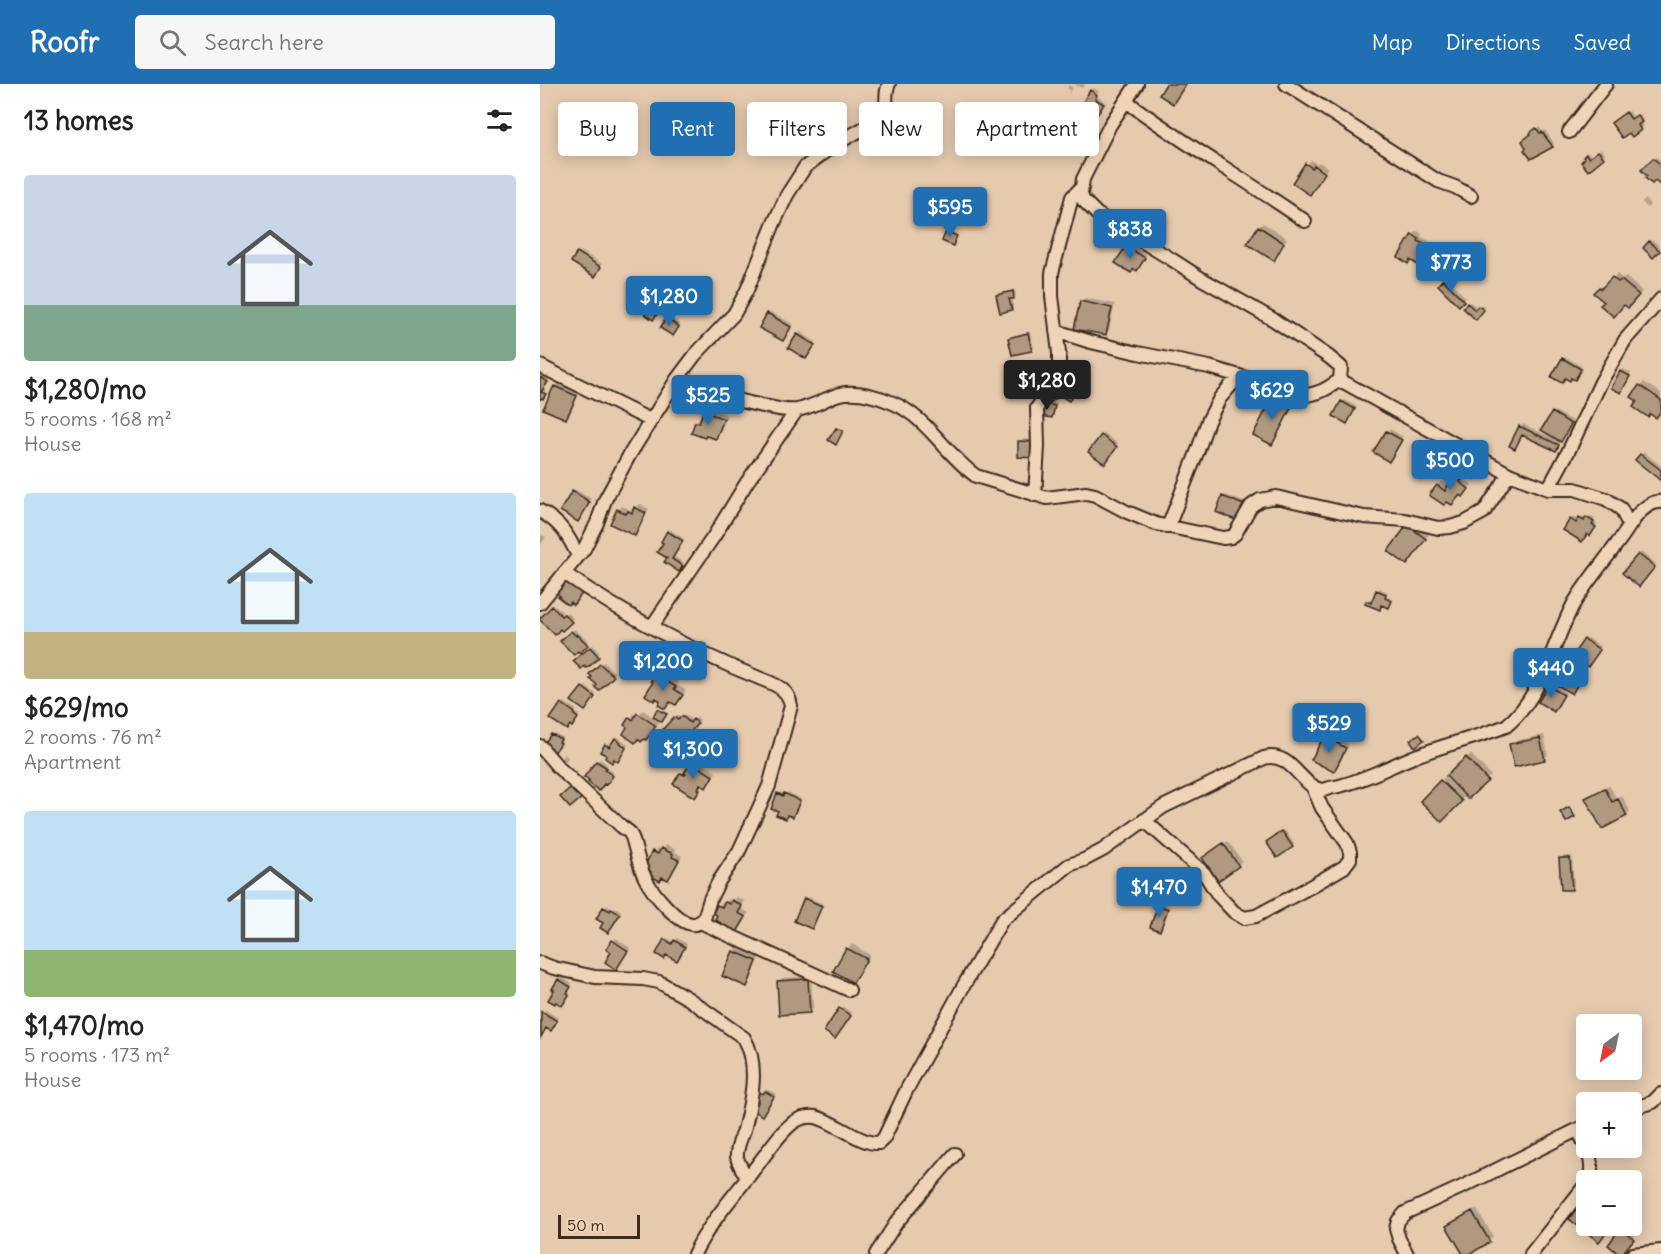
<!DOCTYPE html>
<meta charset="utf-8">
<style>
body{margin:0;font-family:Delius,sans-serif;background:#f6f6f6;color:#222;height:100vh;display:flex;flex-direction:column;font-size:22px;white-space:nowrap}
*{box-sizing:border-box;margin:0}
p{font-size:20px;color:#767676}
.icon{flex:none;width:33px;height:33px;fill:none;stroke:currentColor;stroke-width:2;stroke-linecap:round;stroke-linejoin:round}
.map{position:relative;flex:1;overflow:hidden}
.drawer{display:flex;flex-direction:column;background:#fff;width:540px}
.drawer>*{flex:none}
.banner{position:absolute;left:18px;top:18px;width:570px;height:54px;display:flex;gap:12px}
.needle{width:39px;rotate:213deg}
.fabs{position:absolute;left:1036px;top:930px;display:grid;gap:12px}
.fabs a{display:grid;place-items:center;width:66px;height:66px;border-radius:6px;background:#fff;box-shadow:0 3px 15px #0003;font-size:30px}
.scale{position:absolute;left:18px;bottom:15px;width:82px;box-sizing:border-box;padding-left:6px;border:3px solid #3b2a1e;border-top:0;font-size:16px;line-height:21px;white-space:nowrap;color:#3b2a1e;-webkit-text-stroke:4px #f0d4b7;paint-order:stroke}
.price{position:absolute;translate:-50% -51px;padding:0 14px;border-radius:6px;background:#1f6fb2;color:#fff;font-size:20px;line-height:39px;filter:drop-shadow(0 2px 3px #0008)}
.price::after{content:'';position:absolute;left:50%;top:36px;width:18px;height:14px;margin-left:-9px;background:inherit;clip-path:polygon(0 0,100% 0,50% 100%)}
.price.selected{background:#222;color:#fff}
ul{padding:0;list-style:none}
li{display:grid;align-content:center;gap:12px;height:318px;padding:0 24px}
li span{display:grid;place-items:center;height:186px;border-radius:6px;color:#555}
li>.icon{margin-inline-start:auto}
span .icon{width:108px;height:108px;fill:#fffc;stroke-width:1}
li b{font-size:26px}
h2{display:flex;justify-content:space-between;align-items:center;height:72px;padding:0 24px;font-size:26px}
.tag{padding:0 21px;border-radius:6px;background:#fff;box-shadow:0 3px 15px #0003;font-size:21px;line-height:54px}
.tag.selected{background:#1f6fb2;color:#fff}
header{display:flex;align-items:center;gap:36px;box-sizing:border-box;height:84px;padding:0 30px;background:#1f6fb2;color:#fff}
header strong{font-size:28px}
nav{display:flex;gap:33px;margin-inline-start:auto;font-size:21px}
.search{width:420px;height:54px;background:#f6f6f6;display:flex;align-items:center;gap:15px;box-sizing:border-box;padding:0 21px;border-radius:6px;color:#767676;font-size:22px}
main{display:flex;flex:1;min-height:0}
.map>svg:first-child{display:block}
.shadow{fill:#0003}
.building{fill:#b19880;stroke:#3b2a1e;stroke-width:1.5}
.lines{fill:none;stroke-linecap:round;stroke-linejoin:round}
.minor-casing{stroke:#3b2a1e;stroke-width:16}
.minor{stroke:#f0d4b7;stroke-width:12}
</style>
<header>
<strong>Roofr</strong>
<div class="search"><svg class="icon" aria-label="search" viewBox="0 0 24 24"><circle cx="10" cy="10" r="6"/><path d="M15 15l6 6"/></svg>Search here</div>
<nav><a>Map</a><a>Directions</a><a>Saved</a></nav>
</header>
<main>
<section class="drawer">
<h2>13 homes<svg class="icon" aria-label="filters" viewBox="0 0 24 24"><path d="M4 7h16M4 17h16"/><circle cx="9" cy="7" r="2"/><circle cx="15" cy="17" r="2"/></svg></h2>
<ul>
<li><span style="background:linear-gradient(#c9d6e8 70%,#7fa58c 0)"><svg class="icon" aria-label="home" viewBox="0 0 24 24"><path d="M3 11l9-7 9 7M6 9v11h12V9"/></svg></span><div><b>$1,280/mo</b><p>5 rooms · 168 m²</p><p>House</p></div></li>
<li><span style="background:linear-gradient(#bfe0f5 75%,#c2b280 0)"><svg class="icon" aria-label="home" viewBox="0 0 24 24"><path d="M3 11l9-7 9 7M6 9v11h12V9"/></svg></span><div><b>$629/mo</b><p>2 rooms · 76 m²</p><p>Apartment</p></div></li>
<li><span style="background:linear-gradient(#bfe0f5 75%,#8fb573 0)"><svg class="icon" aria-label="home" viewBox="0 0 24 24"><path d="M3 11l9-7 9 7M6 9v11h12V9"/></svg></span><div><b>$1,470/mo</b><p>5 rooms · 173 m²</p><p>House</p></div></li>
</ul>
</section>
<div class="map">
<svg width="1121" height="1170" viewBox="0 0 1121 1170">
<rect width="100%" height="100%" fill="#e5caae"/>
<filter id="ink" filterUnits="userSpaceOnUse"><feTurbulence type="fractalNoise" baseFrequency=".0167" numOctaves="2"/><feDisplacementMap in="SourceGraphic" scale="12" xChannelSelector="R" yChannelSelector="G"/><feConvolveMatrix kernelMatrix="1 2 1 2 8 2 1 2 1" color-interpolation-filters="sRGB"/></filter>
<g filter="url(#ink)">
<path class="shadow" d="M534,0H545L542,4Z
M529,1L533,4L528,11L530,6L527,4Z
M554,4L559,8L556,12L565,18L559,27L543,20Z
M1089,27L1094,34L1100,30L1103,35L1100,38L1103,42L1092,51L1076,37Z
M999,43L1003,48L1005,46L1014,59L1012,62L992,50L994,46Z
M1061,65L1065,71L1048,85L1045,73L1049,69L1052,73Z
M1116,73L1121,77V100L1104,86Z
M771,76L777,80L779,78L788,84L773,105L754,98Z
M1106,115L1110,121L1107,124L1102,118Z
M723,139L747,154L737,171L719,143Z
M877,147L882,150L881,153L895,160L888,173L884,177L873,151Z
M1113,156L1121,164L1113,172L1105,164Z
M590,160L607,171L599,183L577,179Z
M41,167L62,180L61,181L40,168Z
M1077,190L1083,195L1086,193L1102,207L1088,222L1085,219L1066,218L1055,209L1064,200L1066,202Z
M907,194L925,213L919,220L900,201Z
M475,206L476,211L472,214L473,222L471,225L458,211L460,209Z
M100,209L120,225L115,232L92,219Z
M545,214L575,220L569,246L565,250L541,218Z
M930,218L938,224L941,221L945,223L936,234L925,224Z
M231,228L253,240L243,255L228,230Z
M130,233L140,240L135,248L127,235Z
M260,248L276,258L268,271L250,264Z
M490,248L494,263L491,266L470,254L472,252Z
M1026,273L1042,283L1037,291L1023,275Z
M474,281L488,282L487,291L485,293L471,284Z
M1083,285L1091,289L1081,307V288Z
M3,291L9,295L3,305L7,307L0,314V294Z
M1104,298L1121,309V327L1116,332L1093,312Z
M19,299L40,308L30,330L26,334L15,303Z
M737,311L754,320L736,355L732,359L733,315Z
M805,316L817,323L809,336L803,318Z
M507,317L517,319L514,330L512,333L502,331Z
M169,324L187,331L179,350L175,354L156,338L160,334L162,335L165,328Z
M1015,327L1033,337L1023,353L1013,329Z
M983,340L1021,358L1018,363L1016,366L983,350L977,361L975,363L971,361Z
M850,345L863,353L851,373L835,368Z
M564,349L578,360L567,376L550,368Z
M482,355L497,356L494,372L480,358Z
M1104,368L1121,382V395L1097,376Z
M919,386L925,390L922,394L932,400L927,407L920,409L891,411L902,397L909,402L915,390Z
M36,406L51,415L40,433L33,408Z
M686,411L706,419L700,433L684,413Z
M100,420L109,425L98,446L94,450L78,426L82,422L91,426L93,424L95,425Z
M1043,432L1047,435L1050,432L1055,435L1053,438L1057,440L1052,448L1047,449L1031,436L1033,433L1039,437Z
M872,438L889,450L871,475L850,467Z
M131,446L144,455L133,472L144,479L141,483L129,474L128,448Z
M2,451L6,453L0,462V453Z
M1101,468L1116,480L1102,498L1099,471Z
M839,504L848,508L846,512L853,515L849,523L842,520L839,524L827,519L830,515L833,516Z
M15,521L25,531L27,528L33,534L22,545L1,535Z
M34,545L49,557L40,566L22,557Z
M1048,554L1061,563L1050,579L1045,556Z
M53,561L60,570L58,572L36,577Z
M64,578L75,589L59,605V601L51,590Z
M1027,578L1044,588L1034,605L1024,580Z
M120,586L127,590L125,593L131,597L133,595L139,598L137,601L146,606L140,615L122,617L115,597L116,590Z
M1012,600L1026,609L1014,626L1000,618Z
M45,602L56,610L47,622L43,604Z
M24,618L37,626L35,628L39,631L35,639L22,620Z
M103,626L119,638L110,650L86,640L94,630L97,632Z
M137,631L142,635L145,631L153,637L157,633L160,636L140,659L125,645Z
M14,649L22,653L20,655L22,656L17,665L12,651Z
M789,649L809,660L798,682L793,686L785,653Z
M1004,651L1008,671L1004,675L971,661L975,657Z
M78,653L88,661L78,676L66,661L69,659L72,661Z
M24,670L28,673L25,678L21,675Z
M931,670L951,692L928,713L926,711L902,736L882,717L905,693L921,709L923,707L908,692Z
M60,675L68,681L67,683L74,689L68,697L51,696L46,693Z
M156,675L176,688L170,698L166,702L164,701L155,712L141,690L145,686L147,687Z
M1069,701L1077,715L1082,712L1090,727L1086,731L1047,715L1051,711Z
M240,708L246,710L248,708L261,715L253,731H248L245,733L238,710Z
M745,746L754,760L752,762L730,756Z
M688,757L702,777L679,795L668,771Z
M127,761L136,766L135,768L142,772L132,791L128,795L114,768L118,764L122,766Z
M1023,772H1032L1034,802L1031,804L1021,775Z
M197,813L205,817L201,824L209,829L197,847L192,844L188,848L179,822L183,818L185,819L190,815L194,817Z
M268,813L283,820L274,840L266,815Z
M622,820L629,823L622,843L619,845V822Z
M67,822L73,825L75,823L81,827L70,845L65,839L64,824Z
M76,854L90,864L78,881L73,868L68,864Z
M127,854L134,858L137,854L147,860L139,873L127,870L125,856Z
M312,860L330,871L317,893L313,897L295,887L308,865Z
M198,864L220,873L211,897L207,901L194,868Z
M271,892L273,924L269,928L238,898L242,894Z
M22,893L32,900L29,907L30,908L24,917L14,904Z
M303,923L312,929L297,951L301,925Z
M5,926L18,934L13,943L7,942L0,951V932Z
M228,1006L236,1010L224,1028L220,1017L221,1009Z
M1047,1114V1142H1071L1063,1152L1031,1135Z
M936,1124L953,1152L949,1156L924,1170L908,1143Z
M1084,1143L1095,1152L1083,1167L1082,1145Z"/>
<path class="building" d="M626,0H646L633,20L619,11Z
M550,6L557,11L555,15L564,20L557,31L541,21Z
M1086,28L1091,35L1097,31L1102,38L1098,41L1101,46L1092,53L1089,49L1082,54L1071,39Z
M996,44L1000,49L1002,48L1013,63L991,75L984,66L986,64L982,57L991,50L990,49Z
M1058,67L1064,74L1048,87L1041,78L1044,75L1043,73L1046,70L1049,74Z
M1113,74L1121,81V102L1115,97L1112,100L1105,94L1107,92L1101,86Z
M765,79L772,84L774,81L785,89L770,111L752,99Z
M718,142L744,159L734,177L707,160Z
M406,147L417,152L413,162L402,157Z
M872,150L879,155L878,157L892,164L884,179L881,177L878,181L870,176L868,180L858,173Z
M1109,157L1120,167L1113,174L1103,164Z
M586,162L605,174L597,187L594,185L591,189L575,179Z
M37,168L61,183L55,193L31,178Z
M1072,193L1078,198L1081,196L1099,211L1088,224L1084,221L1074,233L1060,221L1064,218L1053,209L1059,203L1061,205Z
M903,195L924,217L919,222L898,201Z
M473,207L474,215H469L472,226L460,229L456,211Z
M96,211L119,228L113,236L90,219Z
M540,217L572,224L566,251L534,245Z
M927,219L935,226L938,222L944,226L936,236L923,224Z
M227,229L251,243L243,257L219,244Z
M126,234L139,243L133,252L120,244Z
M488,249L492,267L472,271L468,254Z
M257,250L275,261L266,275L248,264Z
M1022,274L1041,285L1035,296L1031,294L1030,297L1025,294L1022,299L1011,293Z
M470,283L486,284L485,295L469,294Z
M1080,287L1090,292L1081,309L1071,304Z
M0,293L8,298L1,308L6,310L3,315L1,314L0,316Z
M1099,301L1121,316V327L1116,334L1110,330L1108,333L1093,323L1097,317L1091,313Z
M14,302L37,312L26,335L3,325Z
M526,304L534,310L529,317L521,312Z
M732,314L751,324L732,361L713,351Z
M801,317L815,325L807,340L793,332Z
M503,319L515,322L512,334L500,332Z
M163,327L184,335L176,355L166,352L165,354L151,349L155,338L159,339Z
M1012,328L1031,340L1021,358L1001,346Z
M979,342L1019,361L1016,367L982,351L975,365L969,362Z
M296,344L303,347L296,361L288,356Z
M846,347L862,356L849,378L833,368Z
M561,351L577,363L565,380L548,368Z
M478,357L496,358L495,374L478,373Z
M1100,370L1121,386V397L1095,376Z
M931,376L943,382L934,395L925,390L927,387L924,385Z
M914,389L922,395L920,398L929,405L923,413L920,411L912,421L907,418L904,421L889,411L897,401L905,407Z
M32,407L50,418L38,438L20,427Z
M682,412L704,421L698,437L676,428Z
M94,423L106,429L95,452L70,440L77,425L86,430L88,427L92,429Z
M1046,433L1054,438L1052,441L1056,443L1050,452L1047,450L1042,458L1023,446L1030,435L1036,439L1039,434L1044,437Z
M867,441L886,455L867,481L848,467Z
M127,447L143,457L132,475L143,482L139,488L124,478L127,474L117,468L123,459L121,458Z
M1098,470L1115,483L1099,503L1082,489Z
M26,498L31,501L33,499L44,507L33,521L30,518L28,521L18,513L20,512L15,508Z
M836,506L846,510L845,514L852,517L849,524L841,521L840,526L825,520L826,517L831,519Z
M12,522L21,532L24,530L32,538L22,547L20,545L15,551L0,536V534Z
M31,547L36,552L37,550L48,561L40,569L38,567L34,571L20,557Z
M1044,555L1060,566L1048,583L1032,572Z
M50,563L59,573L51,581L46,584L44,582L41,585L33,577Z
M146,567L158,574L156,578L158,579L147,596L141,592L139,595L131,589L136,580L134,579L139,571L142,573Z
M1023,579L1043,591L1032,610L1012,598Z
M60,580L74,592L59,607L55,603L57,601L50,595L52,593L49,590Z
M115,589L124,595L122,597L127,600L128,598L136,603L134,605L143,611L136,621L130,618L125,625L118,621L120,617L116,614L114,617L105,611L113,598L111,597Z
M1008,602L1024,611L1014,628L998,618Z
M42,603L55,613L45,627L31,617Z
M21,619L35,629L34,631L38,634L32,643L30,641L27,646L10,635Z
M117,625L127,630L122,638L113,633Z
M97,629L116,642L106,656L104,655L101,658L98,655L95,659L83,650L87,643L84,641L89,633L93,636Z
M142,632L150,639L153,635L158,639L140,661L123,645L134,633L138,636Z
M11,650L21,655L19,658L21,659L14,669L3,661Z
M879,650L884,656L875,663L870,656Z
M784,652L806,664L794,688L771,676Z
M75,654L86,664L78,678L74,675L72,679L65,674L66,671L60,668L65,660L69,663Z
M1000,654L1005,676L974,683L969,660Z
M926,673L948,697L928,715L906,692Z
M56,677L67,684L65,686L73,692L66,701L64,700L59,707L48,698L49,696L44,693Z
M151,678L173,692L166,704L160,700L158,705L160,706L155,714L133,700L140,689L145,691L146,690L144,689Z
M900,696L922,717L902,738L880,717Z
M30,704L36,711L40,707L44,712L30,724L20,713Z
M1065,704L1072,718L1078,715L1087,732L1062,745L1045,714Z
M237,709L243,712L244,709L260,717L253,733L247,731L246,735L236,731L238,727L231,725Z
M1029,723L1035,733L1026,738L1020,728Z
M742,747L753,763L737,774L726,758Z
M683,759L699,782L678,797L662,774Z
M121,764L133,770L132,773L139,776L128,796L122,793L120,797L109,791L111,788L104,784L112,767L118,770Z
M1019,774H1030L1032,806H1021Z
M264,814L282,822L272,845L254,837Z
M192,816L202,822L198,829L206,833L197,848L191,845L188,850L180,845L182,840L175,835L177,831L173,829L177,821L182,823L185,818L190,820Z
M618,821L628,825L620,847L610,843Z
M63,823L70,827L71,825L80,830L68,849L60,844L63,839L56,835Z
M124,855L132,860L134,856L145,863L137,877L126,871L124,875L116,870Z
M72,856L88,867L76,886L65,878L71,868L66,865Z
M306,864L327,875L313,899L293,887Z
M193,867L217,877L207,903L182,892Z
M18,895L31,903L27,909L29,911L22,922L16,918L15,920L8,916L14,906L12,905Z
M268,895L270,929L239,931L237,897Z
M299,924L311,932L295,955L284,947Z
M1,927L17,937L11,947L6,944L1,953Z
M225,1007L234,1013L222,1032L213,1026L218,1018L215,1016L220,1008L223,1010Z
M1042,1117L1047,1121V1142H1071L1059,1158L1029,1135Z
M932,1127L950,1158L930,1170H923L906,1142Z
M1080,1144L1094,1155L1082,1170H1079L1068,1161Z"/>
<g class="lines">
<defs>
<path id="minor" d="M597,0L570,41L543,95L541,110L543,116L557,130L631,175L662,195L734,236L789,273L801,283L800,296L969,390L1008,405H1035L1066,415L1081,425L1089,441
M746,0L898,97L915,103L931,112
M586,17C644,60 706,96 765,137
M1029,48L1066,0
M516,247L551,258L598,269L669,283L763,311C778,311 788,304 800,296
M0,282L110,336
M137,295C167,307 197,318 229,323C237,325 248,327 257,326C264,325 272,321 278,319C285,316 292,312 300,310C318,306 337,312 353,319C388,334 406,371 436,392L507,414L546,409L555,411L587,428L616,440L683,454L691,453L695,450L711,422L720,416L736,413L824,433L865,436L898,444L910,443L924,439L944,428L969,390
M1008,405L1028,368L1061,298L1085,256L1121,215
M495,411L498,363L497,324L503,315L513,308L519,296V269L512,212V189L532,113L542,103
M0,427C21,439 28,451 38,472
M628,443L658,366L668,337L680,314L699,292
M0,519L44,465L57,439L65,416L90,370L137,295L155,271L194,230L207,206L234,139L247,111L265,83L294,61L342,34C350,23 343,11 349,0
M112,542L174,452L207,398L257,326
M0,662L18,683L81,742L89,748L92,753C96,766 99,782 105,794C112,808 136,838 152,840C157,841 160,838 164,835L170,815L179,797L199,767L229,702L251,622C249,604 233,600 219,594C152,567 83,530 24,489
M604,736L664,789L678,811L694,828L704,834L716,832L768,804L804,783L810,775V768L807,759L782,724L772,701
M160,838L309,906
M0,879L14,884L55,893L103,895L119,898L149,915L204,954C220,980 211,1018 204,1046C201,1054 196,1064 197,1073C198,1080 204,1088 207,1094
M1092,1025L1113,1018L1121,1010
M1038,1046C1045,1060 1057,1082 1048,1096
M154,1170C169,1139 194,1112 215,1084C227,1069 239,1049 254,1038C260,1034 268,1032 276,1033C295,1038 322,1061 339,1059L344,1054L367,1005L424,901L462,836L529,781L544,776L563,766L623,723L724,674C751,666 762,704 782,706C785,706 791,703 795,703C823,697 848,683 873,673C903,661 936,654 966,642C1002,613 1012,561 1033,521C1046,498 1064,478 1079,457C1087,447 1092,436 1101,427C1107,422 1113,417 1121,418
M336,1170L356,1139L415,1070
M867,1170L859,1155L856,1145L858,1137L865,1129L924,1102L1047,1041
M991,1170L1047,1099
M1093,1170L1121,1167"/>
</defs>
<use href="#minor" class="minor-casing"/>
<use href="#minor" class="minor"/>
</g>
</g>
</svg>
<div class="fabs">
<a><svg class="needle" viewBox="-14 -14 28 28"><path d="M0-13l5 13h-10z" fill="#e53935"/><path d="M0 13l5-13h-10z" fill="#767676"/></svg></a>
<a>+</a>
<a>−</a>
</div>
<div class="scale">50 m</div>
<b class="price" style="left:410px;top:154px">$595</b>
<b class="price" style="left:590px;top:176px">$838</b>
<b class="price" style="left:911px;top:209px">$773</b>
<b class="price" style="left:129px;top:243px">$1,280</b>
<b class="price selected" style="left:507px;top:327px">$1,280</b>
<b class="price" style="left:732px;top:337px">$629</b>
<b class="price" style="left:168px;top:342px">$525</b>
<b class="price" style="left:910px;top:407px">$500</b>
<b class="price" style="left:123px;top:608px">$1,200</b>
<b class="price" style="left:1011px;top:615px">$440</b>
<b class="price" style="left:789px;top:670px">$529</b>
<b class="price" style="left:153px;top:696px">$1,300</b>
<b class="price" style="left:619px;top:834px">$1,470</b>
<div class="banner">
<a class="tag">Buy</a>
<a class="tag selected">Rent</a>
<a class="tag">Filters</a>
<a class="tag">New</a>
<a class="tag">Apartment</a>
</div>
</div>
</main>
